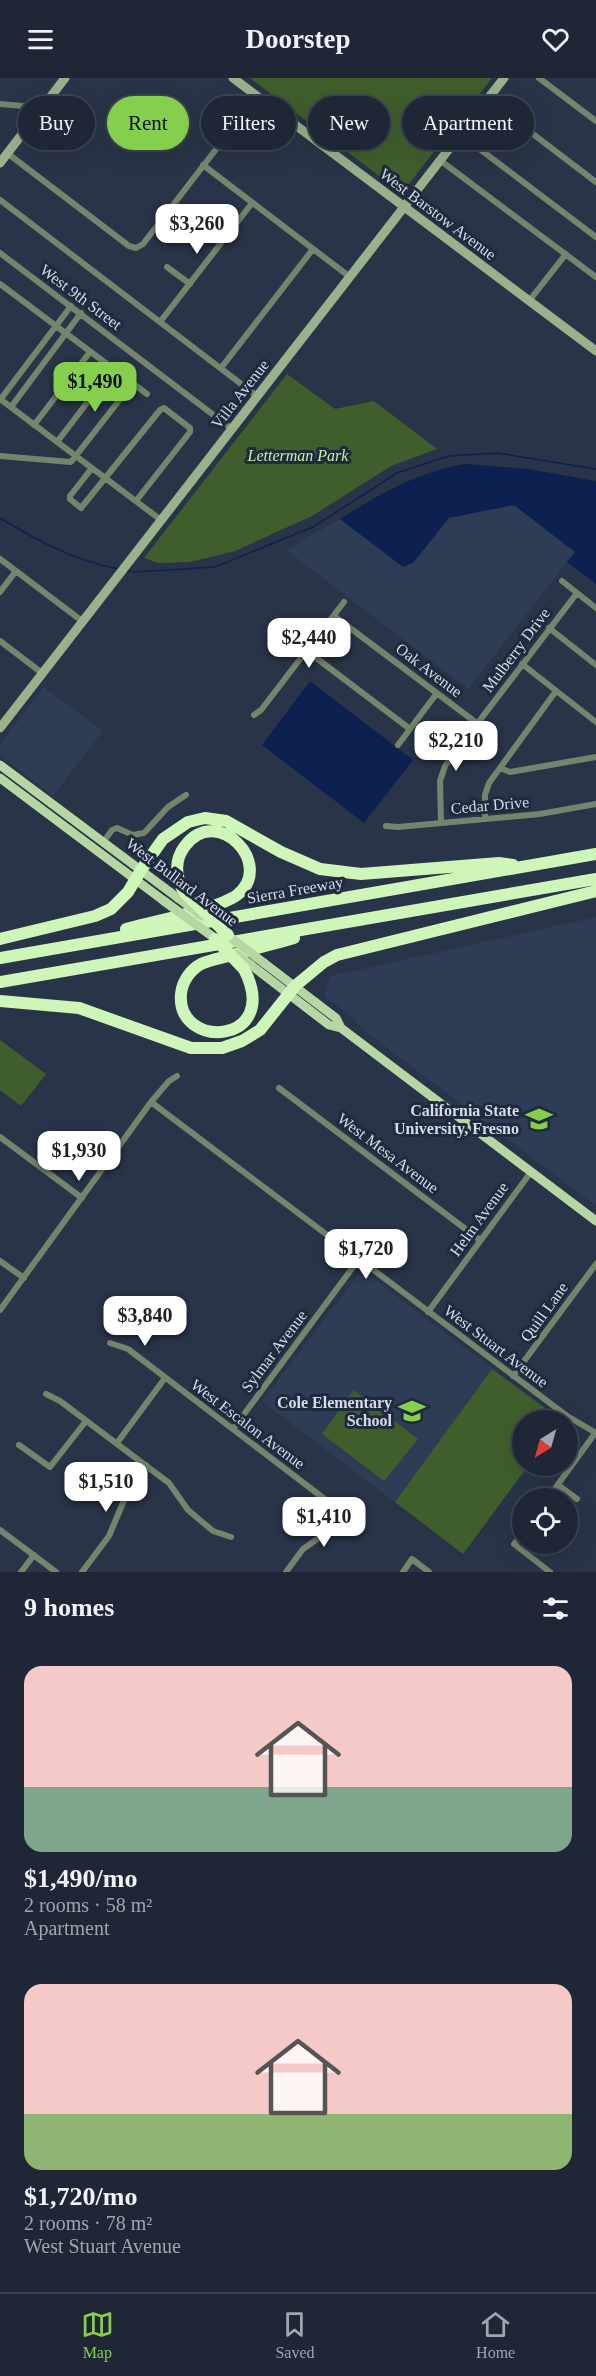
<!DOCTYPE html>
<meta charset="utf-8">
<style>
body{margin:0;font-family:"Times New Roman",serif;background:#272f3e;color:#f1f3f6;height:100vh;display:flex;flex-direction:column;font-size:22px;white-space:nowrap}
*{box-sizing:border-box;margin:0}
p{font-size:20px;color:#a1a5ad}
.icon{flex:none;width:33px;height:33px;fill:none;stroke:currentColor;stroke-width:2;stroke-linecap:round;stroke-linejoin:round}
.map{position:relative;height:1494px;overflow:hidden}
.details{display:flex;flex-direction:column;background:#1f2736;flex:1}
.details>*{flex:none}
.top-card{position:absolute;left:18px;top:18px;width:561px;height:54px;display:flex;gap:12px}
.needle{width:39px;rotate:217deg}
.buttons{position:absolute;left:512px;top:1332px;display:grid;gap:12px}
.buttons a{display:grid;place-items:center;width:66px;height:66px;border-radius:50%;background:#1f2736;box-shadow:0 6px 24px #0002,0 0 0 2px #3c4451;font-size:30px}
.price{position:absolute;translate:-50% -51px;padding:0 14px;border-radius:12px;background:#fff;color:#222;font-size:20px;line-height:39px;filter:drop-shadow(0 2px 3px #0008)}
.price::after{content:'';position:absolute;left:50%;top:36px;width:18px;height:14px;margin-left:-9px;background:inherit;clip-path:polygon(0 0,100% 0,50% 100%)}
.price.selected{background:#85cf4d;color:#111}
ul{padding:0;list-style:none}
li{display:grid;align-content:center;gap:12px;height:318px;padding:0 24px}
li span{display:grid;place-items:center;height:186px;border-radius:18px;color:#555}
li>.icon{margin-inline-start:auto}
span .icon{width:108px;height:108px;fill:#fffc;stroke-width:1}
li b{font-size:26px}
h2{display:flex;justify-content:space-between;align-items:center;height:72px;padding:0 24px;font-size:26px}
.tag{padding:0 21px;border-radius:27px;background:#1f2736;box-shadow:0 6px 24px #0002,0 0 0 2px #3c4451;font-size:21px;line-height:54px}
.tag.selected{background:#85cf4d;color:#111}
header{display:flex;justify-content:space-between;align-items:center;height:78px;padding:0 24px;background:#1f2736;font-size:27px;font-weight:700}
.tab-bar{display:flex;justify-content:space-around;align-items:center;height:84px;border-top:2px solid #3c4451;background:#1f2736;font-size:16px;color:#a1a5ad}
.tab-bar a{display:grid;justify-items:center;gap:3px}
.tab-bar .selected{color:#85cf4d}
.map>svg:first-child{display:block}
.built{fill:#2f3c56}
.green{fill:#405e2c}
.water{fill:#0d2150}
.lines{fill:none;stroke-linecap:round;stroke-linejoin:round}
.stream{stroke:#0d2150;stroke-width:1.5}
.minor{stroke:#75856c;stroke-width:6}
.secondary{stroke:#9ab28b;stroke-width:9}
.primary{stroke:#b6d6a3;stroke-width:9}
.motorway{stroke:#cff6b9;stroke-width:12}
.primary-bridge{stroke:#b6d6a3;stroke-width:9}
.motorway-bridge{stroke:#cff6b9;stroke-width:12}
.labels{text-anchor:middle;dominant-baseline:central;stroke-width:6;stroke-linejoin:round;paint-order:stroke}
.street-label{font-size:16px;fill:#d5dbe9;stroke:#202a3d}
.park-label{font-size:16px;font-style:italic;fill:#c0f3a1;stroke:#202a3d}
.poi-label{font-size:16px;font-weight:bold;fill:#d5dbe9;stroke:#202a3d;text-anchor:end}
</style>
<header><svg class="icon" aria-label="menu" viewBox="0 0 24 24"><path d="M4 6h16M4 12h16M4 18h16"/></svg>Doorstep<svg class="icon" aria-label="heart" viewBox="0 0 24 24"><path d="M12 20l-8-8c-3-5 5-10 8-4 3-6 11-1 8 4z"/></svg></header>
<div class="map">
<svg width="596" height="1494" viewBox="0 0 596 1494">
<rect width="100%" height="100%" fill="#293448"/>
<path class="built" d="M514,427L575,474L468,611L286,472L340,441L404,489L413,485L449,440Z
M44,609L103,653L53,718L0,677V666Z
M596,839V1128L366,954L352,939L324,918L330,898Z
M362,1192L561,1342H522V1388H528L463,1476L262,1323Z"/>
<path class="green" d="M250,0H492L404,112L399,113Z
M287,296L335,331L374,323L437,371L391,388L312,438L235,473L190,484L158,485L144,480Z
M0,962L46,996L21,1028L0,1012Z
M492,1291L561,1342H522V1388H528L463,1476L395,1424Z
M354,1312L418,1361L384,1403L322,1356Z"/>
<path class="water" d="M466,386L528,391L596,403V506L567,484L575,474L514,427L449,440L413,485L403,489L340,441C379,416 420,393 466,386Z
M310,603L413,682L364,745L262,667Z"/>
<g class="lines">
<path class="stream" d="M0,440C38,463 75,483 119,491
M127,493L136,494L215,489L313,449L397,395L449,378L497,375L596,391"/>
<path class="minor" d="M539,0L596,43
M0,26L23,28L37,37
M474,39L490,52
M7,75L129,168L136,170L143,166L257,18
M441,83L596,199
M203,87L350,199
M596,104L504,34L477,69L596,159
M0,122L257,318
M208,137L230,154
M0,175L232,351
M167,189L190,206
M0,206L147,316
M529,223L566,176
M160,244L252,125
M221,290L313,171
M0,321L161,442
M0,322L71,228
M11,329L81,235
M34,347L90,274
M57,364L113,291
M0,378L71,384L132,306
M92,390L70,418V421L81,430L160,332L164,330L190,350V354L136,423
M0,481L16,493
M562,503L596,530
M0,514L16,493L82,543
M334,538L478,646
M549,550L596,587
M0,563L42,595
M307,573L410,651
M522,586L596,644
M254,637L261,632L344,524
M398,667L437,615
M500,690L510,694L596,679
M485,741V717L489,705L556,613
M441,744L440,703L445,688L577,515
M386,748L398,749L540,736L596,726
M104,763L112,752L117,750L133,757L144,755L168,729L186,717
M279,1010L480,1162
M151,1024L567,1338L596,1355
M0,1059L82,1120
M0,1183L24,1200
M0,1232L151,1024L169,1003L177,998
M428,1234L531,1094
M110,1265L128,1271L339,1432L342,1437L333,1450L303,1471L286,1494
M513,1298L596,1186
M46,1316L60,1323L169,1405L188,1432L213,1453L231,1459
M233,1351L359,1181
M117,1365L165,1300
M19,1367L50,1389L86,1343
M558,1407L577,1421
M548,1420L596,1354
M0,1452L56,1494
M522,1456L514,1466L550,1494
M21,1494L34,1477
M82,1494L109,1458L125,1420L146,1387
M403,1494L412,1481L429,1494"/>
<path class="secondary" d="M233,0L596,273
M0,85L65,0
M0,650L504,0"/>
<path class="primary" d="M0,687L178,820
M0,700L164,823
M264,885L336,940L341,950L596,1143
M251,887L329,947L341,950"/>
<path class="motorway" d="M126,851C152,844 218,831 237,817C276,787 217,725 185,768C174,782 175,800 185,815
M0,861L95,838L111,831L128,814L141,792L163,761L188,744L205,740L226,743L281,774L320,791L361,796L499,785L513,787
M0,880L596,776
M244,891C283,967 176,973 181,916C182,904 190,892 201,886C210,882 222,880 232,877C253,871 273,866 294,860
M0,904L596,801
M0,923L79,930L191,970H222L242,963L260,952L295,908L324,884L337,877L596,813"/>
<path class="primary-bridge" d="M178,820L202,838
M164,823L220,864
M222,853L264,885
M236,876L251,887"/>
<path class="motorway-bridge" d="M185,815L228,857
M215,861L244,891"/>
</g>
<defs>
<symbol id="university-bare" viewBox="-9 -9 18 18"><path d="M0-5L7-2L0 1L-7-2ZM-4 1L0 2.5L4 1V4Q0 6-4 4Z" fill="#85cf4d" stroke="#202a3d" stroke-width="2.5" paint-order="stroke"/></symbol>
<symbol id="school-bare" viewBox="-9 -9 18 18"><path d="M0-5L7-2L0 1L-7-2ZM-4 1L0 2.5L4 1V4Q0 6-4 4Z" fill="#85cf4d" stroke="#202a3d" stroke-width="2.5" paint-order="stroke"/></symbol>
</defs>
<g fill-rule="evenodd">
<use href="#university-bare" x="520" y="1022" width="38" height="38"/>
<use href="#school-bare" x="393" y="1314" width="38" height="38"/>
</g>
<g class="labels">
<g class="street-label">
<text transform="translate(438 136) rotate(37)">West Barstow Avenue</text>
<text transform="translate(81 219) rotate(37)">West 9th Street</text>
<text transform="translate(240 316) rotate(-52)">Villa Avenue</text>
<text transform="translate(516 572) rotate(-53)">Mulberry Drive</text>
<text transform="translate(429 592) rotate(37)">Oak Avenue</text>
<text transform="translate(490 727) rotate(-5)">Cedar Drive</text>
<text transform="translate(182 804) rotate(37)">West Bullard Avenue</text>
<text transform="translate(295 812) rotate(-10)">Sierra Freeway</text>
<text transform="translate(388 1075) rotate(37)">West Mesa Avenue</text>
<text transform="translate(479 1141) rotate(-54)">Helm Avenue</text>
<text transform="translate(544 1234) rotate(-54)">Quill Lane</text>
<text transform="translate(496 1268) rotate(37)">West Stuart Avenue</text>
<text transform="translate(274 1273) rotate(-53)">Sylmar Avenue</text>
<text transform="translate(248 1346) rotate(37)">West Escalon Avenue</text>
</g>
<g class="park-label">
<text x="298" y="377">Letterman Park</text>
</g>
<g class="poi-label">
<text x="519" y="1032">California State<tspan x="519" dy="18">University, Fresno</tspan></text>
<text x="392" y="1324">Cole Elementary<tspan x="392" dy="18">School</tspan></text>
</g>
</g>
</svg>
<div class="buttons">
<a><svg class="needle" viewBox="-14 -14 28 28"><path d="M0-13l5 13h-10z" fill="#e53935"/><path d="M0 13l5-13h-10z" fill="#a1a5ad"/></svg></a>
<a><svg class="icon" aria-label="locate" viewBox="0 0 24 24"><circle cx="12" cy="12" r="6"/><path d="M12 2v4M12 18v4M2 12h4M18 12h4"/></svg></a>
</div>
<b class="price" style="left:197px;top:177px">$3,260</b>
<b class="price selected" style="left:95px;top:335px">$1,490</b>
<b class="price" style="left:309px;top:591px">$2,440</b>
<b class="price" style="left:456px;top:694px">$2,210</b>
<b class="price" style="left:79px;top:1104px">$1,930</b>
<b class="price" style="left:366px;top:1202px">$1,720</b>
<b class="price" style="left:145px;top:1269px">$3,840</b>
<b class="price" style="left:106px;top:1435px">$1,510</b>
<b class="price" style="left:324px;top:1470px">$1,410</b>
<div class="top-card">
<a class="tag">Buy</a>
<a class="tag selected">Rent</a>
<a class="tag">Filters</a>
<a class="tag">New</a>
<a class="tag">Apartment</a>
</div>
</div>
<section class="details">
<h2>9 homes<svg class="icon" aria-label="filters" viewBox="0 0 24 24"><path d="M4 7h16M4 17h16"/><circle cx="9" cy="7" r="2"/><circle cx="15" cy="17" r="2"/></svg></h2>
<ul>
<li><span style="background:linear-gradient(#f6c9c9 65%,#7fa58c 0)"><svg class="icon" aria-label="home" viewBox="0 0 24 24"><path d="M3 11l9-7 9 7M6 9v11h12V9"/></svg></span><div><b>$1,490/mo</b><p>2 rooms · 58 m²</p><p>Apartment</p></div></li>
<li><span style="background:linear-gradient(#f6c9c9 70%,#8fb573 0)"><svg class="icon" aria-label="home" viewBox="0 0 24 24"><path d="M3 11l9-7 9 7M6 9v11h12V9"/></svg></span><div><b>$1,720/mo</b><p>2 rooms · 78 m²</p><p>West Stuart Avenue</p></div></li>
</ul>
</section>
<nav class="tab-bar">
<a class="selected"><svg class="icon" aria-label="map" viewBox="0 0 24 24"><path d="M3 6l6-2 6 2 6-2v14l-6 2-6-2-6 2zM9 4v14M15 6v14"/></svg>Map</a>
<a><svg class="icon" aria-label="saved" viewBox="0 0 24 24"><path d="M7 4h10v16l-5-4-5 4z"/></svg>Saved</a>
<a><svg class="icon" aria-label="home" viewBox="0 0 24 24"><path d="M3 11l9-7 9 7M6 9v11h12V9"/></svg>Home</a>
</nav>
